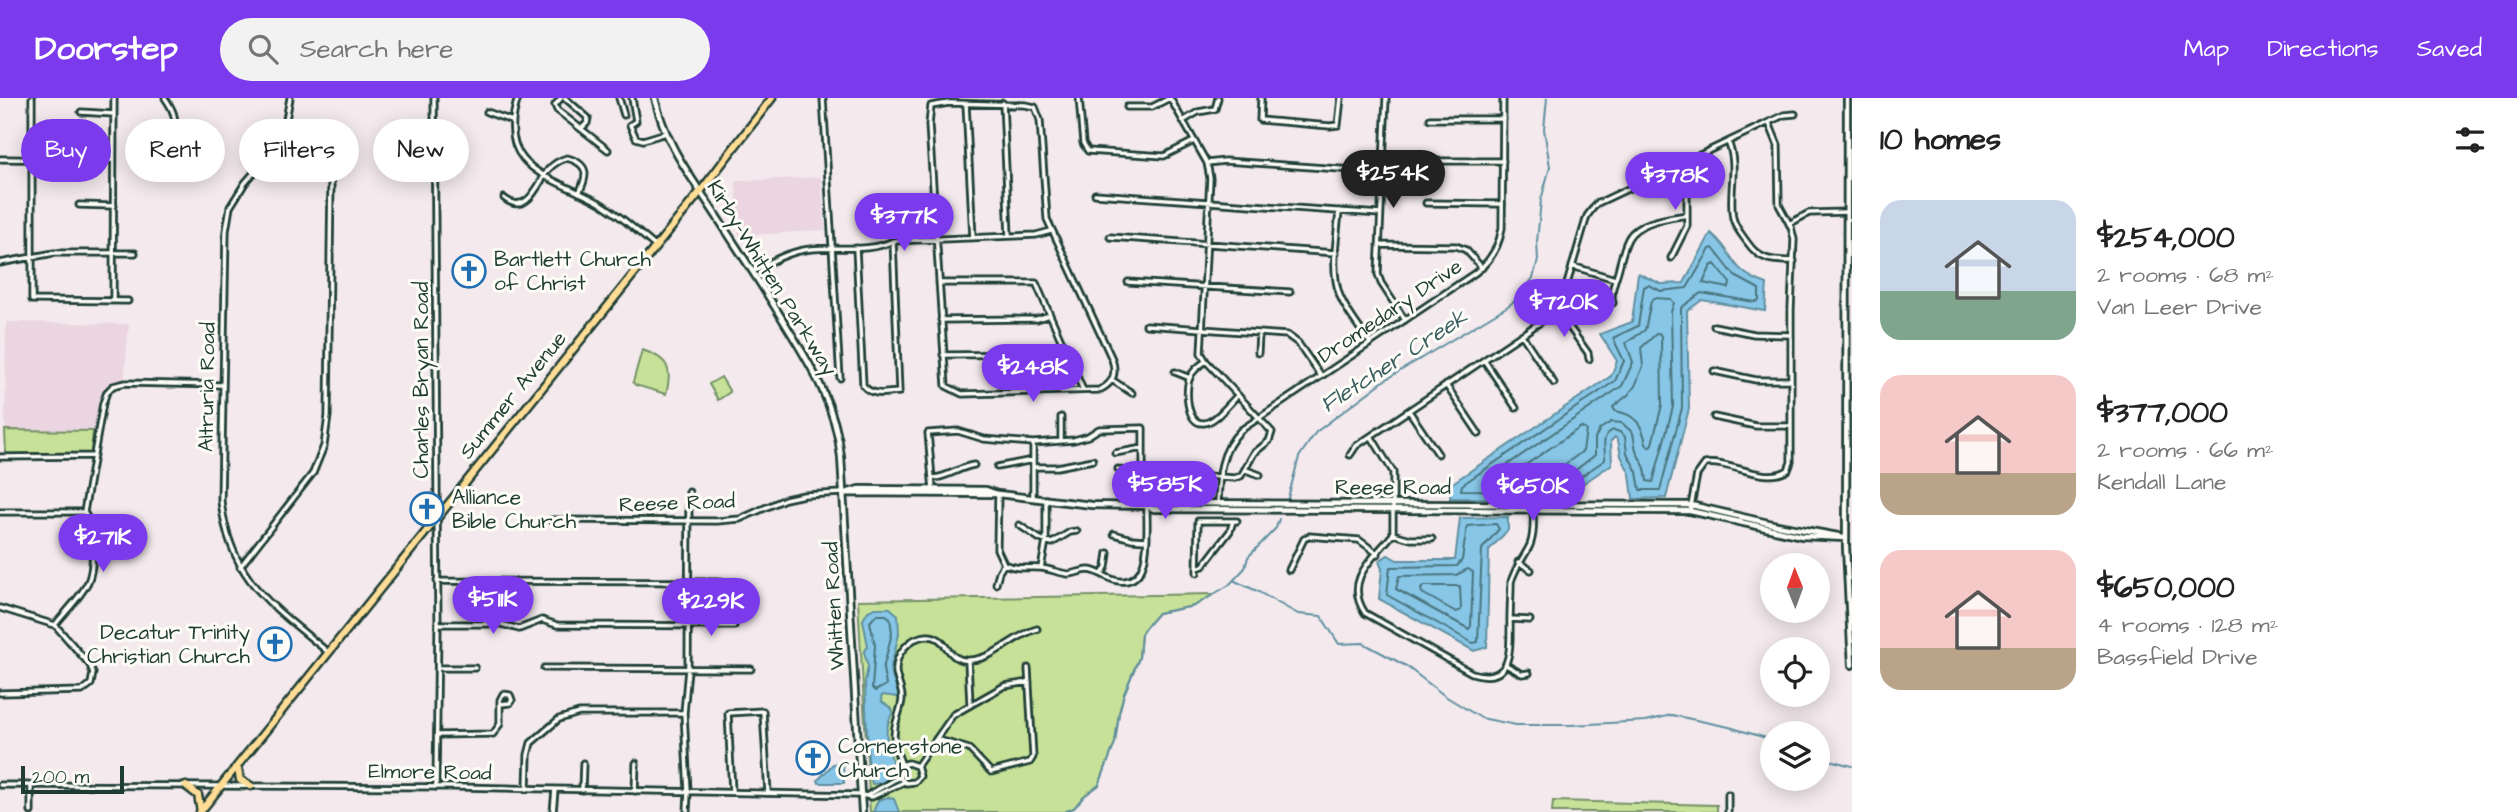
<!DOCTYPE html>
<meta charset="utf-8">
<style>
body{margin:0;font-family:"Architects Daughter",sans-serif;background:#f2f2f2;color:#222;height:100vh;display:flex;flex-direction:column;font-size:26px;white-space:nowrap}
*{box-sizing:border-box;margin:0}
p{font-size:23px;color:#767676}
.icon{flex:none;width:38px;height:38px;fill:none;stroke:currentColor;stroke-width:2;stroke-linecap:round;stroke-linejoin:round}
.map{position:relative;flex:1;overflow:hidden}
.panel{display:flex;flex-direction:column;background:#fff;width:665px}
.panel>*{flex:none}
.hud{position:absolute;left:21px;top:21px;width:665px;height:63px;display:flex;gap:14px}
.needle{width:46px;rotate:359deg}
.tools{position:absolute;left:1760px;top:455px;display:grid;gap:14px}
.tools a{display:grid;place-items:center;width:70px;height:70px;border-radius:50%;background:#fff;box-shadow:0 4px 18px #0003;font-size:35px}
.scale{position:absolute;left:21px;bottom:18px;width:103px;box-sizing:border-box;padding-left:7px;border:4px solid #1f3d34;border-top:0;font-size:19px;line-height:24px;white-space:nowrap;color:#1f3d34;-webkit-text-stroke:5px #fdfcf7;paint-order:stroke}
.price{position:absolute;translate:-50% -60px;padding:0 16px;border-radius:24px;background:#7c3aed;color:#fff;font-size:23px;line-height:46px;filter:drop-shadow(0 2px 4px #0008)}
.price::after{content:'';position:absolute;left:50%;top:42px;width:21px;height:16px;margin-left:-10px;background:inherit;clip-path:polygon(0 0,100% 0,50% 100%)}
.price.active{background:#222;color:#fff}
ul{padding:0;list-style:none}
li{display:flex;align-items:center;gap:21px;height:175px;padding:0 28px}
li span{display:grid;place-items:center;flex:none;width:196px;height:140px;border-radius:21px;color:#555}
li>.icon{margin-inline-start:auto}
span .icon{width:84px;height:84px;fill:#fffc;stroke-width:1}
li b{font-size:30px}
h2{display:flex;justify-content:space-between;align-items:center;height:84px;padding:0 28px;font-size:30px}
.tag{padding:0 24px;border-radius:32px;background:#fff;box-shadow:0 4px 18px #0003;font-size:24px;line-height:63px}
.tag.active{background:#7c3aed;color:#fff}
header{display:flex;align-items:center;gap:42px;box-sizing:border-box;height:98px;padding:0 35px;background:#7c3aed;color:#fff}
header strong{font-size:33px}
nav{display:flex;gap:38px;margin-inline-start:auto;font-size:24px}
.search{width:490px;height:63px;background:#f2f2f2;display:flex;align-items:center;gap:18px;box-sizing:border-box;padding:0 24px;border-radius:38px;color:#767676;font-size:26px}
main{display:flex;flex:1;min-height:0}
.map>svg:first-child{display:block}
.built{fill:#ead5e1}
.green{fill:#c7e298;stroke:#739066;stroke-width:2}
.water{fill:#88c6e8;stroke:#5e8fa0;stroke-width:2}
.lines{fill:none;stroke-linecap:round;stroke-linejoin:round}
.shore{stroke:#49747c;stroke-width:2}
.stream{stroke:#5e8fa0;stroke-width:2}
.minor-casing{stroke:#1f3d34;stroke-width:9}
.tertiary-casing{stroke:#1f3d34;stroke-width:9}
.secondary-casing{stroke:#1f3d34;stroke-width:10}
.primary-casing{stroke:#1f3d34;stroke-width:11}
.minor{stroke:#fdfcf7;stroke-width:3.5}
.tertiary{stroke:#fdfcf7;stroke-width:3.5}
.secondary{stroke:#fdfcf7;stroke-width:4.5}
.primary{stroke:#ffdd96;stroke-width:6}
.labels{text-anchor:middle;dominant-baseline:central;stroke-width:6;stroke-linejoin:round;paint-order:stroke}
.poi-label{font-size:21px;fill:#1f3d34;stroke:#fdfcf7;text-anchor:start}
.street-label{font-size:21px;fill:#1f3d34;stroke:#fdfcf7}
.water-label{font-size:23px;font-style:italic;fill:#395f61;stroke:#fdfcf7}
</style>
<header>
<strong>Doorstep</strong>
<div class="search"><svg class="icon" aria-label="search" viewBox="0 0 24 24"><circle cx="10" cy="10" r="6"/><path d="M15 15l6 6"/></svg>Search here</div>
<nav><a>Map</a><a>Directions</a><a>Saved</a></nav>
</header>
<main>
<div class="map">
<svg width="1852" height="714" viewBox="0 0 1852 714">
<rect width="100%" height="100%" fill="#f4eaed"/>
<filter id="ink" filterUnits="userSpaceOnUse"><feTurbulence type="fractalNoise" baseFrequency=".0143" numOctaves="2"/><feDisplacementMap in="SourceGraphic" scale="14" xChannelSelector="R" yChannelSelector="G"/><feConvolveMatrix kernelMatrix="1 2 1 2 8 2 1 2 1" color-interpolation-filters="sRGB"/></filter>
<g filter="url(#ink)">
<path class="built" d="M821,79L825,132L739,138L736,83Z
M6,224L129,226L124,283L110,287L102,299L93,333L5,332Z"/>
<path class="green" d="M642,252C668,260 673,270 666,296L635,287L633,284Z
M721,279L730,294L718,302L709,286Z
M5,332L93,333L91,355L6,356Z
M1215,496L1194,508L1158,515L1145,530L1141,536L1139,560L1124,596L1119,615L1115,645L1099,687L1084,698L1074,710L1064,714H870L858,502Z
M1553,703L1717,707V714H1552Z"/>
<path class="water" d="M1711,135C1736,155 1728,173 1767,186L1765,213L1702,202L1687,213L1689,311L1666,400L1633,401L1630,376L1621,358L1618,342L1615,339L1611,343L1612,366L1575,391L1573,401L1450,400L1451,386L1611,278L1617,263L1600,236L1632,224L1638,175L1661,186L1684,185Z
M1508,419V432L1489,452L1487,549L1474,553L1379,501L1382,471L1379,463L1388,457L1397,462H1455L1460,420Z
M875,510H890L898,517L899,536L890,572L898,595V599L883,597L881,599L882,604L892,611L893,614C879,639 892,651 894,676L883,685L872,686L868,663L865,584L868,568L864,554L868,548L863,522L868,513Z
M837,665L843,667L844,685H819L818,682L833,666Z
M888,699L894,701L899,714H873L878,702Z"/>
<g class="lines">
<path class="shore" d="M1713,150L1735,178L1759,191V202L1755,204L1701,195L1681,210L1682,310L1660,392H1640L1637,374L1627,355L1625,339L1622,335L1614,332C1599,337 1606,350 1605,362L1571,385L1566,393L1461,392L1462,387L1615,283L1624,263L1613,240L1638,228L1644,189L1648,187L1661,193L1687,190L1710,151Z
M1715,166L1730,185L1729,190L1703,185L1711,168Z
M1654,200L1671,201L1674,205L1671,214L1673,309L1653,384L1647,383L1645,370L1636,353L1633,335L1622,325L1611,324L1600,331L1595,340V357L1559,385L1490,384L1491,378L1622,288L1633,264L1626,245L1645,232L1651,203Z
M1656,236L1659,235L1661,238L1662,307L1652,346L1649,349L1646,346C1643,327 1635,316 1615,313L1613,309L1628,297L1635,288L1643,268L1641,250Z
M1581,329L1586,332L1583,353L1555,374L1524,373V368Z
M1496,426L1499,431L1482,451L1478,544L1473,545L1387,497L1390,469L1457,468L1462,462L1467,428Z
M1468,471L1473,474L1471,528L1469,531L1396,491L1399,478L1456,477Z
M1424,488H1460L1461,512L1456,514L1422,495L1421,491Z
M876,517H886L890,520L892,535L883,571L886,587L875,593L872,590L875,547L870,524Z"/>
<path class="stream" d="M1288,400L1299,359L1316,334L1385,282L1508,208L1517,201L1533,180L1538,162L1537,144L1541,102L1550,69L1544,31L1547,0
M1235,483L1257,493L1298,516L1321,518L1339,546L1363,545L1406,568L1445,598L1481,620L1516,627H1571L1646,623L1672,617L1729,629L1773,642
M1818,659L1852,668
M1064,714L1074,710L1084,698L1099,687L1115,645L1119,615L1124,596L1139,560L1141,536L1145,530L1158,515L1194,508L1229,487L1245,470L1248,459L1276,430L1279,421"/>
<defs>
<path id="minor" d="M32,0V202L128,203
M165,0C172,10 177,20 174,32
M434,0L438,526L436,689
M518,0C494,72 553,79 600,105C620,117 638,134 656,149
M561,0L555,7L557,12L608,52
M565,0L588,20L587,25L581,31
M619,0L624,17
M632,0L636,23L630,27L636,40L643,42L666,35
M823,0L840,280
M1079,0L1083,45L1088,53L1164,58L1194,43
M1170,0L1207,65L1210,80L1201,255L1206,263L1272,334L1269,343L1254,355L1241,378L1234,380L1193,377
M1261,0L1260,22L1330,28L1338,27L1341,0
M1386,0L1378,176L1381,185L1405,222
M949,5L1025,7L1035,9L1040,22L1047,121L1112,261C1117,276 1113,286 1099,292L962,296L946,288L929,27L931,8Z
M1003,5L1009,138
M966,6L973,140
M1127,9H1152L1170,0
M81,14L114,16
M487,14L512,23
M1430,21H1503
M1183,23L1198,14L1215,11L1218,0
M1769,25L1778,47L1779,107L1791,129L1794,141L1791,211V364L1788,372
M1728,44C1739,68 1728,95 1733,120C1735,129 1742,137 1747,144C1760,163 1772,163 1794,163
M0,61L113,62
M1428,63H1503
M1207,65L1225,63L1382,74
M1095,96L1380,116
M504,100C527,119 538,86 548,72C553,66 560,62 567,60C589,66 588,77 579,95
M1426,105L1502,106
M79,107L114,108
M1339,113C1337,140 1330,172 1340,198C1347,215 1360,230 1370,245
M1789,126L1809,115L1847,114
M1110,139L1336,155
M1379,147L1456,148L1466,152L1482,170
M856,150L863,287C872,299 887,295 899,294L893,143
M1671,160L1687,128V76L1683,65
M0,165L54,155H135
M1572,168L1615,181
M754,173C772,163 790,153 811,151C838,148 868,155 893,143L1036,137L1051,133
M1128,184L1290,194
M939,185H1036L1083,292
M113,202L114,0
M1613,205C1610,194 1615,183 1618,173C1621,162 1623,151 1628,141C1637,123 1669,120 1687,117
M1557,212L1588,255L1589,261
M941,222L1037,221L1050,217
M1146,227L1287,237L1298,245L1321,278
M1714,228L1754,236L1791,237
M1522,237L1554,285
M1258,255L1259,236
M943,257L1055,256L1066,252
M1484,262L1516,310
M1206,263C1200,267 1193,272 1190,279C1185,290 1186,327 1204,325C1216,324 1229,305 1238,297
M1714,273L1756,282H1791
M1175,274L1190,280
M1112,282L1132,295
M1446,287L1479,336
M1409,313L1438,356
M1714,319L1756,328H1791
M1371,338L1393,374V436C1373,461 1343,482 1365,515L1472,575C1513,587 1510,552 1510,523C1510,510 1511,497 1511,484C1515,469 1524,460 1530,447C1535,435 1533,419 1533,406
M1061,343V319
M1033,345V400
M1115,355L1143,350
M1350,357L1356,348L1554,215L1562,203L1587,118L1596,106L1784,17L1795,16
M0,359L94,358
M997,369L1033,362
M1033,369H1057L1093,362
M1118,371L1128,375H1143
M1246,372L1260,377
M933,380C949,379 959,369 974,367
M933,392L928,335L958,333L984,341L1033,345L1074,342L1088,338L1099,331L1143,330V408
M998,396L997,451L1004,466
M1690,413L1697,377L1705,366C1730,362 1765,387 1788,372
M0,414H84
M84,414L103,305L107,294L113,288L125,285L222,287
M551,422L717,423L740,421L785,401L804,397L843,395
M1019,427L1040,441L1052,445L1070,434L1077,433
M1114,436L1132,441L1146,442
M1393,436L1411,441H1432
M1518,464L1531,472
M1004,466C1019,472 1026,469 1041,470C1050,471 1059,475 1068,476C1075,476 1082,472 1089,472C1100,473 1108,482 1119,483C1154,487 1146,431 1147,408
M240,469L313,375L324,348L328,318L331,82L324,59L318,52L285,27
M1041,470L1046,443V401
M1197,470L1203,468L1230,433L1233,423
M1289,472L1304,441L1309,438L1359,442L1378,456
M1197,475L1198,423H1237
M1102,476L1106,469L1108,455
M437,483L735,484
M996,486L999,474L1004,466
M0,510L55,527
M1510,521L1530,522
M438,526H501L519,531L542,522L557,527L734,528
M55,527C65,514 81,499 88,484C95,468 94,428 84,414
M968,563L970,606
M1506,567L1522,576L1529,575
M438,570H475
M544,570L751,571
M0,595L82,593L91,586L93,575L90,567L55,527
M437,637L493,636L500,626V602L503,596L510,597L512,602L510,605L500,606
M936,641L969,651L991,674L1030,664L1033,659L1028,570
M902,667L908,665L917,668L920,678L915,684L906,685L899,679V673L902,667C895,651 891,638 897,621C899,614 902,607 902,600C902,591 897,583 896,574C895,556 909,539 927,538C949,537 945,565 970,562C997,560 1012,538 1037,531
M917,668L953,617L1004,588L1029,584
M527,691L528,657L531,645L559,621L579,615H683
M582,692L583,665
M635,693L636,665
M732,694L728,615L763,613L768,695
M861,697L872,699L904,684
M868,697L899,679
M31,714V688
M553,714L555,692
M687,714L688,694L684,615L688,571L689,394
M1728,714V696"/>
<path id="tertiary" d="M290,0L285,27L277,48L245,85L230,109L226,133L221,403C230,483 273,508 329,555
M1218,405C1219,377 1220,353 1241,332L1475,175C1490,164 1499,149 1502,130L1503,0
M0,687L455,689L860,697"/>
<path id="secondary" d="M655,0C663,37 681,65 702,96C730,139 759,182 786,227C812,269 836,308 841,359L862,714
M1847,0L1846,449L1852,567
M843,395L998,396L1092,407L1147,408L1154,411L1690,413L1802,438L1846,440
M846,395L859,391L986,392L997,396
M1147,408L1155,405L1691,407L1777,427L1838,438"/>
<path id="primary" d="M238,671L240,682L251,688
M186,688L198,697L201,714
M200,714L700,94L772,0"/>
</defs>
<use href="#minor" class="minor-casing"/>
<use href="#tertiary" class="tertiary-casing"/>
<use href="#secondary" class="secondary-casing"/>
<use href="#primary" class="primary-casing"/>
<use href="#minor" class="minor"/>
<use href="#tertiary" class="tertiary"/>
<use href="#secondary" class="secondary"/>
<use href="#primary" class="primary"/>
</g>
</g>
<defs>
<symbol id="church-ring" viewBox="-11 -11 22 22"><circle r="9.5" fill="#fdfcf7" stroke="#1f6fb2" stroke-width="1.5"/><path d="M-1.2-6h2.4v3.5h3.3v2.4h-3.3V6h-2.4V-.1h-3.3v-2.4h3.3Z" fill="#1f6fb2"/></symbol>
</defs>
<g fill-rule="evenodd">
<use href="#church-ring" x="450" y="154" width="38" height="38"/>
<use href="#church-ring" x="408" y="392" width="38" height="38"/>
<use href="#church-ring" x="256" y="527" width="38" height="38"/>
<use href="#church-ring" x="794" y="641" width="38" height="38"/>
</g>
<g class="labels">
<g class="poi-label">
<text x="494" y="161">Bartlett Church<tspan x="494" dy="24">of Christ</tspan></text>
<text x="452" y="399">Alliance<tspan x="452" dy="24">Bible Church</tspan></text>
<text x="250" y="534" text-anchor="end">Decatur Trinity<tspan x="250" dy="24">Christian Church</tspan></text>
<text x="838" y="648">Cornerstone<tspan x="838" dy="24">Church</tspan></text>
</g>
<g class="street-label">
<text transform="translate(772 180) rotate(58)">Kirby-Whitten Parkway</text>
<text transform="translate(1390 213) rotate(-34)">Dromedary Drive</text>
<text transform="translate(421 282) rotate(-90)">Charles Bryan Road</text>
<text transform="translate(207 289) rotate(-89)">Altruria Road</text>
<text transform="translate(513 297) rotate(-51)">Summer Avenue</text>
<text x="1393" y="389">Reese Road</text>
<text transform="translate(677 405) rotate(-2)">Reese Road</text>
<text transform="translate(834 508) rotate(-93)">Whitten Road</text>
<text transform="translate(430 674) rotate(1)">Elmore Road</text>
</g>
<g class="water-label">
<text transform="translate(1394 263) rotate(-33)">Fletcher Creek</text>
</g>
</g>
</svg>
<div class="tools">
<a><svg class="needle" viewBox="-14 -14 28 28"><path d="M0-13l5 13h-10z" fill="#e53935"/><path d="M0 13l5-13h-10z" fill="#767676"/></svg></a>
<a><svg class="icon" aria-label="locate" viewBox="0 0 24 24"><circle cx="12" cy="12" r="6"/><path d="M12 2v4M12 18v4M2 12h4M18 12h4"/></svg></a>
<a><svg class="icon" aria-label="layers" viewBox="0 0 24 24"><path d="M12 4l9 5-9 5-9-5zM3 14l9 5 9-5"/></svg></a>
</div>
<div class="scale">200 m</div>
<b class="price active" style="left:1393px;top:112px">$254K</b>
<b class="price" style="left:1675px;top:114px">$378K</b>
<b class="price" style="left:904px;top:155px">$377K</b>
<b class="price" style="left:1564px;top:241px">$720K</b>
<b class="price" style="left:1033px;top:306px">$248K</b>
<b class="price" style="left:1165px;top:423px">$585K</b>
<b class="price" style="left:1533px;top:425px">$650K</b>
<b class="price" style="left:103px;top:476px">$271K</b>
<b class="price" style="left:493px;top:538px">$511K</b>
<b class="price" style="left:711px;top:540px">$229K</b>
<div class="hud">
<a class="tag active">Buy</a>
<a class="tag">Rent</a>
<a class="tag">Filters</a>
<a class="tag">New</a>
</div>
</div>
<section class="panel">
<h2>10 homes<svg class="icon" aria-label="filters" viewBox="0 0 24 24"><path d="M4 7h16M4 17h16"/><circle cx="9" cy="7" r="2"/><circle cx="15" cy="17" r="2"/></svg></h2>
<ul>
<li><span style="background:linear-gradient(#c9d6e8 65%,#7fa58c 0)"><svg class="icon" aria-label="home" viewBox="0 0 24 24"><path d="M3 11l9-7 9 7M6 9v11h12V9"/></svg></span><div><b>$254,000</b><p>2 rooms · 68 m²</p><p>Van Leer Drive</p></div></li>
<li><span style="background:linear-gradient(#f6c9c9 70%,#b9a48a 0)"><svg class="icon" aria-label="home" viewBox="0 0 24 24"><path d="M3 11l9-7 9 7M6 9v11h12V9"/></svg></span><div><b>$377,000</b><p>2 rooms · 66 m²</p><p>Kendall Lane</p></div></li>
<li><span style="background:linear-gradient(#f6c9c9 70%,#b9a48a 0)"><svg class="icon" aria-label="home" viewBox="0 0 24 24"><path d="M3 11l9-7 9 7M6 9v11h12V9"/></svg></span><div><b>$650,000</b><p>4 rooms · 128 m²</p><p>Bassfield Drive</p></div></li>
</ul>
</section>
</main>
